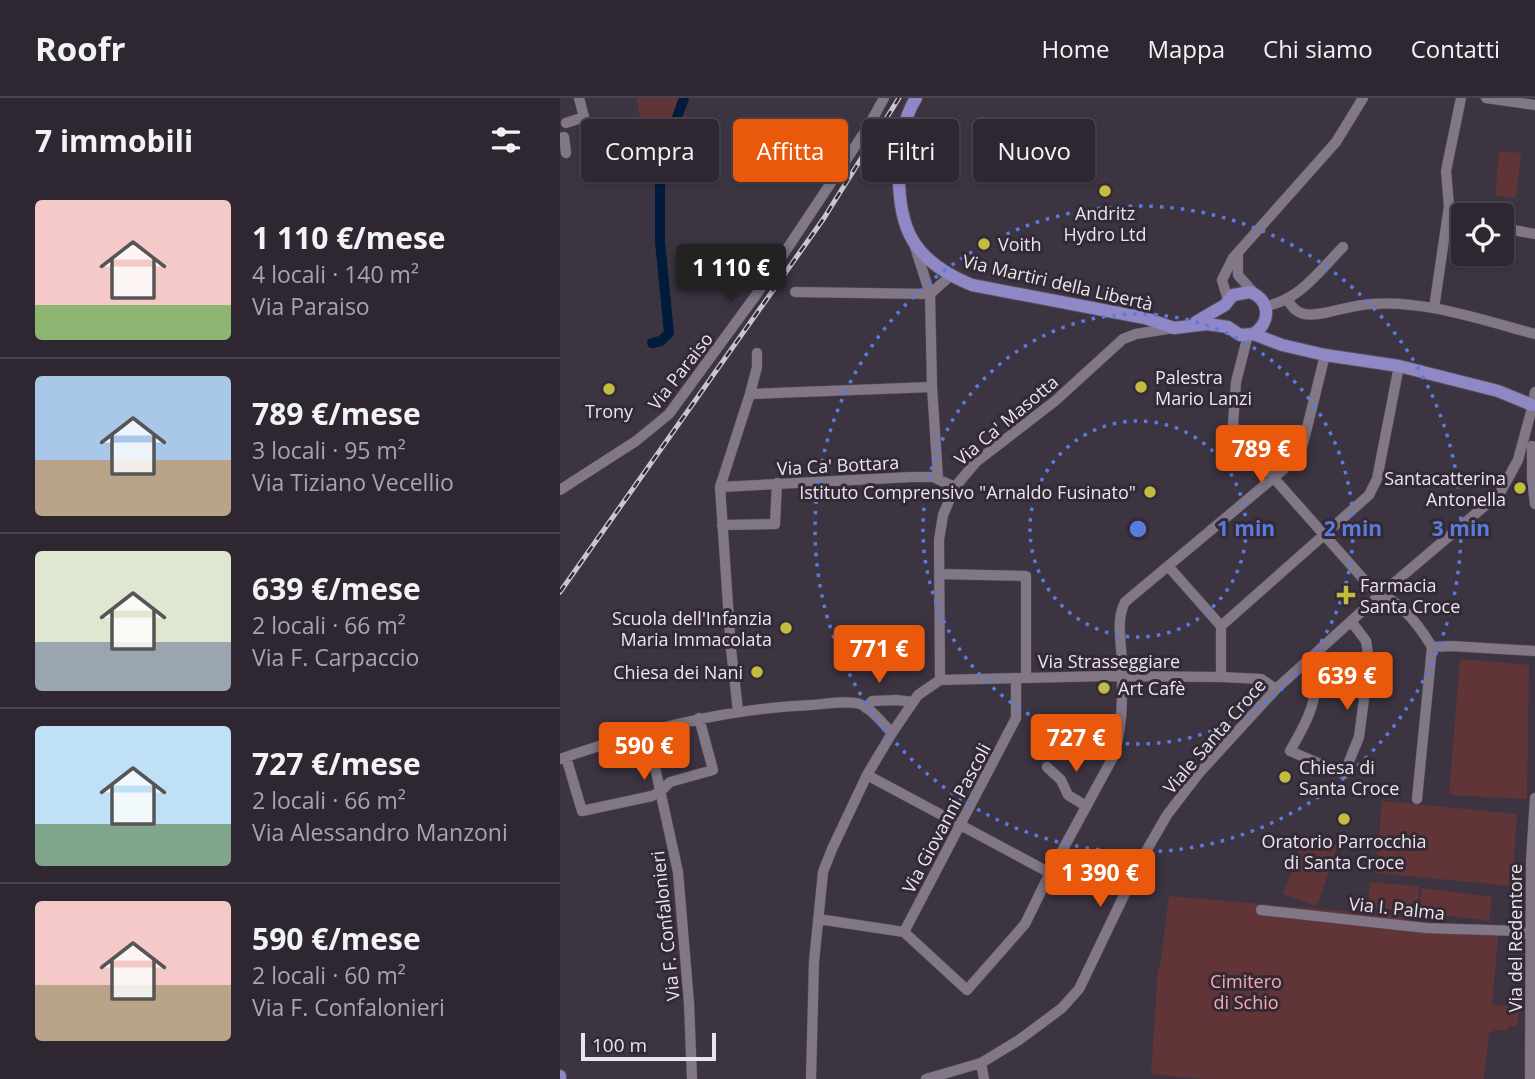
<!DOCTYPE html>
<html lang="it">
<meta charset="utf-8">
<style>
body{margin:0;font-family:"Open Sans",sans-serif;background:#3a333d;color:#f1f3f6;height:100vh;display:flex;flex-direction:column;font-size:26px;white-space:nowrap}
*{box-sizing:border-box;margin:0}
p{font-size:23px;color:#a7a5ab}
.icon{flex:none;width:38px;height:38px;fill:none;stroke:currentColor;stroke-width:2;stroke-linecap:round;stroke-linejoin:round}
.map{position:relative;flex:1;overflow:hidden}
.sheet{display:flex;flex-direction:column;background:#2e2731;width:560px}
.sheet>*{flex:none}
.hud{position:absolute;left:21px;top:21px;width:665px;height:63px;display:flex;gap:14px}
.tools{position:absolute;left:891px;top:105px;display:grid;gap:14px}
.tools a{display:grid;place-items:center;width:63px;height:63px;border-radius:7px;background:#2e2731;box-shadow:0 2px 5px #0004,0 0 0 2px #49444d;font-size:35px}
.scale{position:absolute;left:21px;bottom:18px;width:135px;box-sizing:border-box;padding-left:7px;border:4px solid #eae4ec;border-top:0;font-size:19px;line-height:24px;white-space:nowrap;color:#eae4ec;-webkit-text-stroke:5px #332a36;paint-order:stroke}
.price{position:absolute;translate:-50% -60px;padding:0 16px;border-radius:7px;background:#ea580c;color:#fff;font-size:23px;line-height:46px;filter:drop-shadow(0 2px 4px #0008)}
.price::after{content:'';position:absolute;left:50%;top:42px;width:21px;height:16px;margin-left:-10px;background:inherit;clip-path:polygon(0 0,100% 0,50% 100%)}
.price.current{background:#222;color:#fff}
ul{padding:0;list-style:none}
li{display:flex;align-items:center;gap:21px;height:175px;padding:0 35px}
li+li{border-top:2px solid #49444d}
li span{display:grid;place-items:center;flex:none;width:196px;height:140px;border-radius:7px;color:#555}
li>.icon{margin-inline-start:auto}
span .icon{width:84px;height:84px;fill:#fffc;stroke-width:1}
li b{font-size:30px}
h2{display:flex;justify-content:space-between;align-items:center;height:84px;padding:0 35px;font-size:30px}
.chip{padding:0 24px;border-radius:7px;background:#2e2731;box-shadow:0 2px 5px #0004,0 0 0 2px #49444d;font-size:24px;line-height:63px}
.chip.current{background:#ea580c;color:#fff}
header{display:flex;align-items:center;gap:42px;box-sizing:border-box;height:98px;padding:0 35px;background:#2e2731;border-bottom:2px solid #49444d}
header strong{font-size:33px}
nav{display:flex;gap:38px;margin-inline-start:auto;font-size:24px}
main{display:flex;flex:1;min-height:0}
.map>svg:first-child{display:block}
.green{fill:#613538}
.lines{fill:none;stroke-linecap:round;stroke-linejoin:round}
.canal{stroke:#011b3b;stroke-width:10}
.minor-casing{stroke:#57505a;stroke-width:11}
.major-casing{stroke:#57505a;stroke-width:14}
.minor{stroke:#817786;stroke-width:10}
.major{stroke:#9088c6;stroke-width:12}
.rail-casing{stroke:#ccc5ce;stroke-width:5}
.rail{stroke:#332a36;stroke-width:2.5;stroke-dasharray:8;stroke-linecap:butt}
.ring{fill:none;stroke:#5a7bde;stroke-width:3.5;stroke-dasharray:3.5 7}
.poi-dot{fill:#c3bd3f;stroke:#332a36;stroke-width:2.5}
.labels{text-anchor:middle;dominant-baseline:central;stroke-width:6;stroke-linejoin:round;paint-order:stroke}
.poi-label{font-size:18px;fill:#eae4ec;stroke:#332a36;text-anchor:start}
.street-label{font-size:18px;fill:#eae4ec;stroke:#332a36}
.park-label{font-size:18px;fill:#f9a9ad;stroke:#332a36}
.centre{fill:#5a7bde;stroke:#332a36;stroke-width:3.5}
.ring-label{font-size:21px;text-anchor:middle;font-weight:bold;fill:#5a7bde;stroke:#332a36;stroke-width:6;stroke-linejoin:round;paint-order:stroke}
</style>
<header>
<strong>Roofr</strong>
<nav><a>Home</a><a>Mappa</a><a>Chi siamo</a><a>Contatti</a></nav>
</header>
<main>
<section class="sheet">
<h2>7 immobili<svg class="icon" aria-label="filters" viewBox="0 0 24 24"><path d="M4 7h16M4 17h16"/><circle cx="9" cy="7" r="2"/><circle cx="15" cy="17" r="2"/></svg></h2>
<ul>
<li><span style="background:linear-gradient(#f6c9c9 75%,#8fb573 0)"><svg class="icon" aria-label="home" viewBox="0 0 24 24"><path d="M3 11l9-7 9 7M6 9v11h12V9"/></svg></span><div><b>1 110 €/mese</b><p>4 locali · 140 m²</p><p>Via Paraiso</p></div></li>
<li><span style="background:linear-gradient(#a9c7e8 60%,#b9a48a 0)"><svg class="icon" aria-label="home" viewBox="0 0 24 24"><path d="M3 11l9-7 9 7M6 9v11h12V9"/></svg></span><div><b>789 €/mese</b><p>3 locali · 95 m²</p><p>Via Tiziano Vecellio</p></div></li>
<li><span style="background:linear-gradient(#dfe7d0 65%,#9aa5b1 0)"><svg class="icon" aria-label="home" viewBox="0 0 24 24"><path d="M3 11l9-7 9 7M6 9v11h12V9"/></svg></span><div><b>639 €/mese</b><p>2 locali · 66 m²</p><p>Via F. Carpaccio</p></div></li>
<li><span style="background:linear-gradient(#bfe0f5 70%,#7fa58c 0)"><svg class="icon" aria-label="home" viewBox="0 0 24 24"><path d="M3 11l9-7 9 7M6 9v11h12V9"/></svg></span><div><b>727 €/mese</b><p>2 locali · 66 m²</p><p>Via Alessandro Manzoni</p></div></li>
<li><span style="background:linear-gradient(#f6c9c9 60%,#b9a48a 0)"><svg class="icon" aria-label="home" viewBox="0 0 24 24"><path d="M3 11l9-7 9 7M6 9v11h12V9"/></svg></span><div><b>590 €/mese</b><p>2 locali · 60 m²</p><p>Via F. Confalonieri</p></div></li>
</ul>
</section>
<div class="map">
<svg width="975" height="981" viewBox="0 0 975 981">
<rect width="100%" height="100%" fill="#3d3441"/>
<path class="green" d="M77,0H129L122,24L113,27L102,57L91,73L66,74L63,52L57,41L82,35Z
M939,53L961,55L956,100L935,98Z
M900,561L969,567L967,701L889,697Z
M822,703L957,716L952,788L816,775Z
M745,736L778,747L757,808L723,796Z
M810,784L859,788L857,814L808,809Z
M862,790L932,799L929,823L859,814Z
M609,798L838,818L849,820V823L939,830L932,906L959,910L957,928H949L946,933L936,932L929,935L924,981H642L591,976L598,869H600Z"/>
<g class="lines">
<path class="canal" d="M92,245L101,243L109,235L100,144V67L124,0"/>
<defs>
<path id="minor" d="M926,0L975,7
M6,25L24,19L19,0
M0,40L4,39L6,55
M942,130L975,136
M678,155V177L695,196
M235,194L370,196L355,149
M668,202L662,182L673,160L776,44L803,0
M728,202C736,218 747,218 764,215C779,212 795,207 811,206C866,202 922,222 975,236
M706,208C740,202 760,172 783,149
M874,210L889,108L886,73L901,0
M688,237L676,284L673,326L681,343L814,493C839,502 859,527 872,549
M190,296L372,289
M973,304L975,294
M972,348V381L975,406
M378,380L372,289L370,196L390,178
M160,389L352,379H373L395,389
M0,392L76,343L109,316L199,193L308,29L324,0
M162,427L215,426L217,385
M608,468L661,528V579
M379,476L466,478V580
M661,528L809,397L817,381L839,268
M872,549L891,548L975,553
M746,564C749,570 754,577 755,584C757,607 741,634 730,653L784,676L799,639L809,562L806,543L791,523
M380,582L379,442L383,417L395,389L416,364L495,303L563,241L576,236L613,230
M380,582L546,578L661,579L701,581L716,591
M306,610L312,603L337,602L352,604
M178,613L171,551L160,389L190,296L197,269V255
M87,633L118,774L129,905L132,981
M6,659L22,713L92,698L101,693L110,684L153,672L139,620
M0,661C84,632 163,611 251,607C266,606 286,602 300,606C312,611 323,626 332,635
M487,669L501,682L508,697L526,708
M307,677L490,775
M857,701L872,549
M701,812L866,830L960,833L970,837
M258,821L344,834L407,892L465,826L490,775L552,661C564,631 562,595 562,563C561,544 556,521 565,504L724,371L743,346L765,257
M344,834L456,620V580
M421,965L424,981
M251,981L254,864L263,774L272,751L307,677L332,635L358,597L380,582
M366,981L421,965L459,942L502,910L519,891L581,762L607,717L640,674L716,591L821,496L940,395L958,362L972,310
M970,981L971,763L975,700"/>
<path id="major" d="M356,0C343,21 340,44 339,68C337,131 353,163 412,187L585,220L614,230L647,226L668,229L680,237L693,236L722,247L765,257L839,268L938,293L972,307
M636,224L665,207L673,197L690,194C711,202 711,225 693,236
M0,978V981"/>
</defs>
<use href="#minor" class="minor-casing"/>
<use href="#major" class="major-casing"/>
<use href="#minor" class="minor"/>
<use href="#major" class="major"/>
<defs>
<path id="rail" d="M0,494L264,120L339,0"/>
</defs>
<use href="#rail" class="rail-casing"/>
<use href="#rail" class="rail"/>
</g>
<g class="ring">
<circle cx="578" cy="431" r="108"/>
<circle cx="578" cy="431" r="215"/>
<circle cx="578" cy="431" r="323"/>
</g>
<g class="poi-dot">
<circle cx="545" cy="93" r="7"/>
<circle cx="424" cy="146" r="7"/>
<circle cx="581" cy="289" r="7"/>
<circle cx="49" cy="291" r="7"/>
<circle cx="960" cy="390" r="7"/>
<circle cx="590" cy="394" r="7"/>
<path d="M782.5 486.5h7v7h7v7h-7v7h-7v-7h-7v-7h7z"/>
<circle cx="226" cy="530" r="7"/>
<circle cx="197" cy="574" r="7"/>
<circle cx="544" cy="590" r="7"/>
<circle cx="725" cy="679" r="7"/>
<circle cx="784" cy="721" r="7"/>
</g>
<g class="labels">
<g class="poi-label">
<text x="545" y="115" text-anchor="middle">Andritz<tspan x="545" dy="21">Hydro Ltd</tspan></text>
<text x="438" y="146">Voith</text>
<text x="595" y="279">Palestra<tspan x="595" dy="21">Mario Lanzi</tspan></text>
<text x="49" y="313" text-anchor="middle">Trony</text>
<text x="946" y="380" text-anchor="end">Santacatterina<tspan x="946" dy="21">Antonella</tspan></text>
<text x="576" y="394" text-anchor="end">Istituto Comprensivo "Arnaldo Fusinato"</text>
<text x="800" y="487">Farmacia<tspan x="800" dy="21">Santa Croce</tspan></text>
<text x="212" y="520" text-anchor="end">Scuola dell'Infanzia<tspan x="212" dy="21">Maria Immacolata</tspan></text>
<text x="183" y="574" text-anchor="end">Chiesa dei Nani</text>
<text x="558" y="590">Art Cafè</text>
<text x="739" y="669">Chiesa di<tspan x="739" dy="21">Santa Croce</tspan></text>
<text x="784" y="743" text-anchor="middle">Oratorio Parrocchia<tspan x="784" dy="21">di Santa Croce</tspan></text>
</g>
<g class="street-label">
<text transform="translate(498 184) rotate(13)">Via Martiri della Libertà</text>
<text transform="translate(120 273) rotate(-52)">Via Paraiso</text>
<text transform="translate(446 322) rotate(-40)">Via Ca' Masotta</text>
<text transform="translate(278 367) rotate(-3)">Via Ca' Bottara</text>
<text x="549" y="563">Via Strasseggiare</text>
<text transform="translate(654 638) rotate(-49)">Viale Santa Croce</text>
<text transform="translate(386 720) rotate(-62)">Via Giovanni Pascoli</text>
<text transform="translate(837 810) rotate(6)">Via I. Palma</text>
<text transform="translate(105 828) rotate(-96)">Via F. Confalonieri</text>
<text transform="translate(955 840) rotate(-90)">Via del Redentore</text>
</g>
<g class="park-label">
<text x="686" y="883">Cimitero<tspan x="686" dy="21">di Schio</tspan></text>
</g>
</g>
<circle cx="578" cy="431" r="10" class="centre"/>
<g class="ring-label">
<text x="686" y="438">1 min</text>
<text x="793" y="438">2 min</text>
<text x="901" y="438">3 min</text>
</g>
</svg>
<div class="tools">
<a><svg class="icon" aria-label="locate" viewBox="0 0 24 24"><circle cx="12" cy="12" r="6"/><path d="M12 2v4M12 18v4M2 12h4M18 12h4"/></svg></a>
</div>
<div class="scale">100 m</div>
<b class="price current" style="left:171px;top:206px">1 110 €</b>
<b class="price" style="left:701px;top:387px">789 €</b>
<b class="price" style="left:319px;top:587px">771 €</b>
<b class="price" style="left:787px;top:614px">639 €</b>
<b class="price" style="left:516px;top:676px">727 €</b>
<b class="price" style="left:84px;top:684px">590 €</b>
<b class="price" style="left:540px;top:811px">1 390 €</b>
<div class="hud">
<a class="chip">Compra</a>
<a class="chip current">Affitta</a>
<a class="chip">Filtri</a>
<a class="chip">Nuovo</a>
</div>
</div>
</main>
